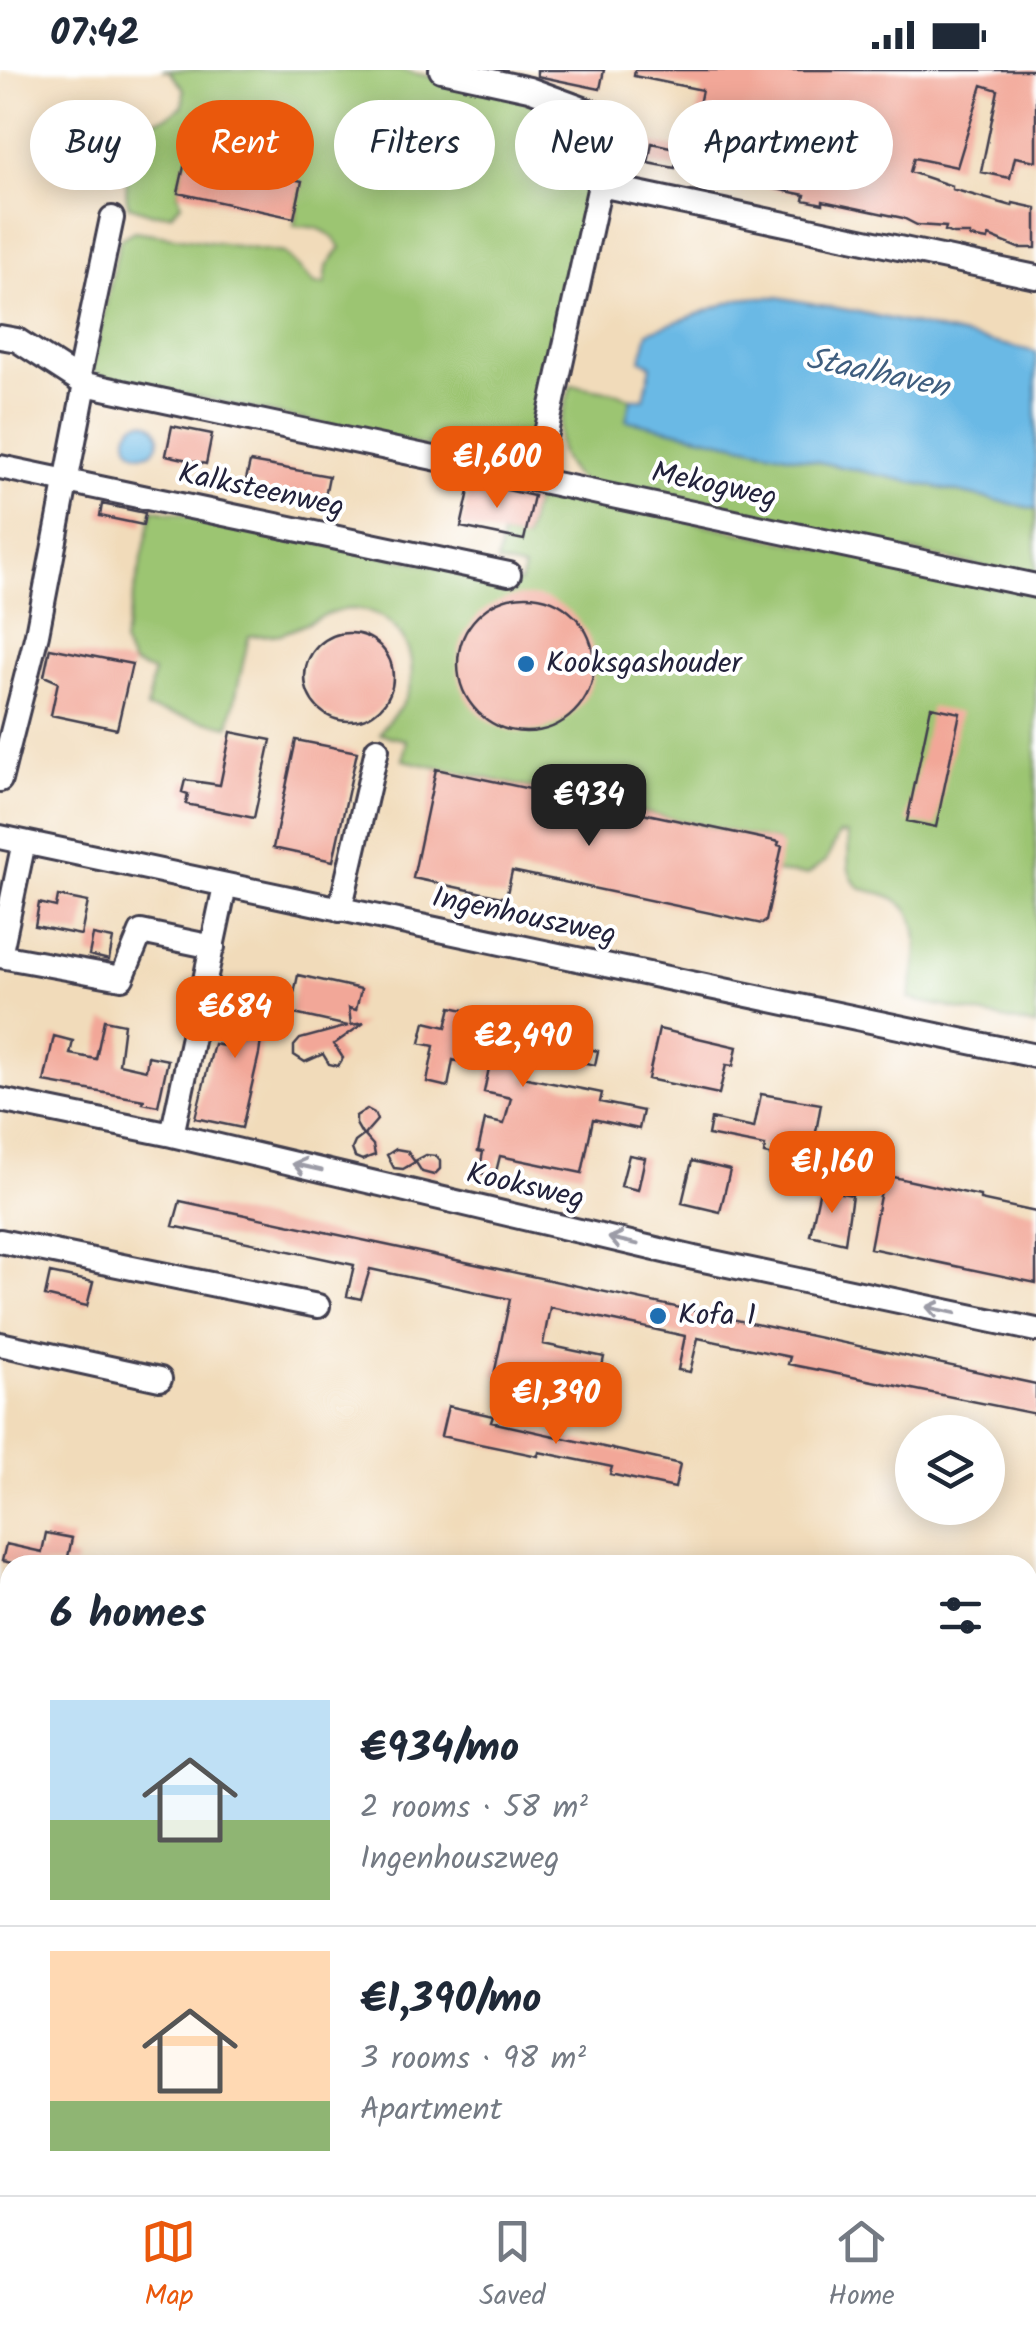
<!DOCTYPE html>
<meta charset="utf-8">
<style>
body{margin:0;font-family:Kalam,sans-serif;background:#f2f2f3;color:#1f2937;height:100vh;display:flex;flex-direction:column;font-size:38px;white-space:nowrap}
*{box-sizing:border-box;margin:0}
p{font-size:32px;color:#747a83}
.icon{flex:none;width:55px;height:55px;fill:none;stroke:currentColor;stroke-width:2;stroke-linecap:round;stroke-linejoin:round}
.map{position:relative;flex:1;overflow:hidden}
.details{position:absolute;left:0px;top:1485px;width:1038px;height:640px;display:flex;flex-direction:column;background:#fff;border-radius:30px 30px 0 0;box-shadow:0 5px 25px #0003}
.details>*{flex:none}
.banner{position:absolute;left:30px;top:30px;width:978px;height:90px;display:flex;gap:20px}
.tools{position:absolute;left:895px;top:1345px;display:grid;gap:20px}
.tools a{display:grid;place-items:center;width:110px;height:110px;border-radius:50%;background:#fff;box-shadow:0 5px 25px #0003;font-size:50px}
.price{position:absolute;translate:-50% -85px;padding:0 22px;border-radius:20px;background:#ea580c;color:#fff;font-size:32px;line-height:65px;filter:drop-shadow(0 2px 5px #0008)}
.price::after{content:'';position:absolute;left:50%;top:60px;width:30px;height:22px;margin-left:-15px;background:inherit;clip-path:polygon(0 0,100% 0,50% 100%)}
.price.selected{background:#222;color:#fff}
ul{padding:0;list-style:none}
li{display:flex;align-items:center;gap:30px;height:250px;padding:0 50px}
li+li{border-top:2px solid #e0e1e3}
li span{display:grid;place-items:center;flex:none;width:280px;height:200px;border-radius:0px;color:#555}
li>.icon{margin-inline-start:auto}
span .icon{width:120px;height:120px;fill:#fffc;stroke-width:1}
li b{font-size:42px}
h2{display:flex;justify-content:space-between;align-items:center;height:120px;padding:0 50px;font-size:42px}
.pill{padding:0 35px;border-radius:45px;background:#fff;box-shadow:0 5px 25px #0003;font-size:35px;line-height:90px}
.pill.selected{background:#ea580c;color:#fff}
.status{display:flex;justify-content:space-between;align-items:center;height:70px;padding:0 50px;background:#fff;direction:ltr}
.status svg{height:28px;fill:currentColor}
.dock{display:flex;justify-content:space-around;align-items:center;height:140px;border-top:2px solid #e0e1e3;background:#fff;font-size:28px;color:#747a83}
.dock a{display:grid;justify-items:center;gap:5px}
.dock .selected{color:#ea580c}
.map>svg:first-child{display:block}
.green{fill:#9cc572;stroke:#5f7456;stroke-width:2.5}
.water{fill:#6bb9e5;stroke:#466e90;stroke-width:2.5}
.building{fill:#f2a798}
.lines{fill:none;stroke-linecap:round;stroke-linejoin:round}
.minor-casing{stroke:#413e4e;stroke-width:28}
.minor{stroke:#fff;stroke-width:22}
.oneway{stroke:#9c9ca7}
.poi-dot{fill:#1f6fb2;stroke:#fff;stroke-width:4}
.labels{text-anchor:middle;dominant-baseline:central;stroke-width:8;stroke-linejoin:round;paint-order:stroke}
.street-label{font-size:30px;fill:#22223b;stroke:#fff}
.poi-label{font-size:30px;fill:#22223b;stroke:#fff;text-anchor:start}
.water-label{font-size:32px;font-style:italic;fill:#3f5e7f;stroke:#fff}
</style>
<div class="status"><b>07:42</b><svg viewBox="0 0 49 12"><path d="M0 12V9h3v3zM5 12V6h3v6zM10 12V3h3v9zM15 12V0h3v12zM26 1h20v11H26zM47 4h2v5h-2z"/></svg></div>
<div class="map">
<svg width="1036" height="2125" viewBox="0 0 1036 2125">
<rect width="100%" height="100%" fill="#fff"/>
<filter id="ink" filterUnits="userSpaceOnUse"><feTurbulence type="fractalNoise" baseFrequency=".01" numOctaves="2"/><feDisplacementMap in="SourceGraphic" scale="20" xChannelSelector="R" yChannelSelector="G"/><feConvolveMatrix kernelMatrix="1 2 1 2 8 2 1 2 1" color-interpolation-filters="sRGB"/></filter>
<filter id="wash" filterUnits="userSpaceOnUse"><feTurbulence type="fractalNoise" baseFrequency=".0048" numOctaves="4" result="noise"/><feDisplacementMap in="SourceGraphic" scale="40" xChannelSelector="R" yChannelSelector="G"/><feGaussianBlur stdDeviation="2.25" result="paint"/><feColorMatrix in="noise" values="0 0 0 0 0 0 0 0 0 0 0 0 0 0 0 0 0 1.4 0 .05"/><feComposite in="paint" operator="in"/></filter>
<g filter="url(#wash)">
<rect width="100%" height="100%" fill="#f1dbba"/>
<path class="green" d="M162,0H400L513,25L579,47L596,58L599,73L537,375L519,390L498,392L101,306L92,299L120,169L134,161L284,183L315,214H325L327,196L341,178C329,159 316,156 294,156L301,111L205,91L203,96L185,93L178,123L181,134L171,144H153L129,136C119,112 138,76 146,53L166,47L183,36L184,19L169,1Z
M571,315L619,323L631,329L627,350L1036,439V508L582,412C546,383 560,355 571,315Z
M538,419L1036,525V956L909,929C916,890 932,837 880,823C869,821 860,820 853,810C844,796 851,780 847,764H839L826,791L807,805L776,802L778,772L403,690L406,670L380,664C386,649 402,642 409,620C420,583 396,540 353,539C328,539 303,558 280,564C270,566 259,565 249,566L229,656L147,639L153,602L132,594L123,573L153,439L520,513L524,499L497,493L502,465L525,470Z
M10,2002V2115H509L513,2125H0V2003Z"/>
<path class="water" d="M760,227H777L859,242L1036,282V439L626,350L631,329H644L651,295L641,290L648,262L739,229Z
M127 368a16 16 0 1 1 32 0a16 16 0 1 1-32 0Z
M0,1529L10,1531V1756L0,1754Z
M1028,1973L1036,1975V2125H863L862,2115H1028Z"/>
<g id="blocks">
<path class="building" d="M537,0H604L600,19L537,6Z
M635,0H1036V91L1015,87L1010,108L981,102L998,20L982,15L957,97L914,88L910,102L952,116V119L1012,136L1013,133L1036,138V178H1018L989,166L988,170L970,167V164H953L945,161L946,157L917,155L903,148L823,131V134L804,130L805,125L699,103L702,92L688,89L702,20L634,6Z
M652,73L679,79L675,98L648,93Z
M205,90L302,111L294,148L178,123L185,92L203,96Z
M172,356L212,364L206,394L166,385Z
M250,392L329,406L324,431L276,421L275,429L262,426L264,418L245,414Z
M471,412L534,426L524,470L461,457Z
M102,434L145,443L143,455L100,446Z
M458 594a68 68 0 1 1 136 0a68 68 0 1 1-136 0Z
M305 607a44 44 0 1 1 88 0a44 44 0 1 1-88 0Z
M50,578L132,594L117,659L51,645L58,612L44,606Z
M931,637L960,643L936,757L907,751Z
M231,662L271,670L254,748L186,734L188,724L182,722L185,710L220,715Z
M296,670L357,682L333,791L273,778Z
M436,699L779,772L778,775L782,776L766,851L762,854L512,801L506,828L413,808Z
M58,826L88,832L81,865L35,856L39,833L56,837Z
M93,865L113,869L109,890L89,885Z
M298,905L361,919L356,940L349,938L351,955L364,953L334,974L343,988L338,996L329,994L323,984L305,992L294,985V976L300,969L348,956L290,943Z
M240,912L269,917L259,984L242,1058L195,1048L214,974L224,976Z
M451,937L500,948L501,944L526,949V952L548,957L545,970L598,981L595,995L528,980L522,1007L602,1023L600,1032L643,1041L639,1059L593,1049L582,1103L500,1086L495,1106L479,1103L483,1082L478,1081L485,1050L504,1054L511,1028L484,1022L489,998L453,990L448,1017L427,1012L434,976L420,973L425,952L446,957Z
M104,950L124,954L119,994L146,1000L148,986L168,990L158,1036L143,1033L144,1030L44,1012L54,966L73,971L70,984L96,989Z
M659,959L737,977L733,996L726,995L719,1024L648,1009Z
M761,1024L821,1034L814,1073L828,1076L824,1097L764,1084L765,1076L708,1065L711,1049L754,1058Z
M367,1039L374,1043L377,1050L364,1065L373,1075L375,1085L362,1090L355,1087L352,1079L355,1072L363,1066L356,1054V1046Z
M396,1079L407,1081L415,1092L403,1099L394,1098L387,1085Z
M426,1085L436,1086L440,1091V1099L434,1105L422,1102L415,1091Z
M629,1085L645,1088L638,1120L621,1116Z
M692,1091L730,1100L720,1142L682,1133Z
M884,1105L980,1126V1130L1036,1142V1213L870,1178Z
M820,1119L852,1125L845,1173L810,1165Z
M180,1131L1036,1314V1344L788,1294L790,1287L698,1268L690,1302L678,1300L685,1266L550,1237L543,1274L604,1287L600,1306L552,1296L547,1317L494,1305L510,1229L370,1199L361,1229L347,1226L354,1195L173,1156Z
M50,1203L93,1212L87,1236L45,1226Z
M448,1336L493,1346L491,1352L680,1394L675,1418L610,1404L612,1397L539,1382L538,1386L441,1366Z
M46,1463L72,1468L68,1487L76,1489L75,1495H22L2,1491L6,1474L42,1482Z"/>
</g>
</g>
<g filter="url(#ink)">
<use href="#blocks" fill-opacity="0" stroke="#413e4e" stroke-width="2.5"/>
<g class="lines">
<defs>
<path id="minor" d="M441,0L529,19L605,47L613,66L600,115L1036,207
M0,267L17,270L85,314L1036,516
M78,310L112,148
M0,397L509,504
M536,409L600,115
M0,710L37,564L85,314
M0,767L1036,986
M24,772L0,886L122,908L141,862L213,877
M340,840L377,679
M0,1030L172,1065L694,1188L1036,1260
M172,1065L225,816
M0,1171L318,1236
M0,1274L160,1309
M1028,1528L1036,1527
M1028,1564L1036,1561
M1028,1594L1036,1585
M1028,1920L1036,1922
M0,1985L10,1983
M517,2115L522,2125"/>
</defs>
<use href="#minor" class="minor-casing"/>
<use href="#minor" class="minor"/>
</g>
<defs><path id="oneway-shaft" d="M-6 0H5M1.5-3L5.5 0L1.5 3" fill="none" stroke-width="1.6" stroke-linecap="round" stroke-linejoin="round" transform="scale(2.5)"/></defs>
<g class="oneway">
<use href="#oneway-shaft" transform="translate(307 1097) rotate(-167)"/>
<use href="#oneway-shaft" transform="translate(623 1171) rotate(-167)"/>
<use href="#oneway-shaft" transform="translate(941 1240) rotate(-168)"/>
</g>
</g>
<g class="poi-dot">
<circle cx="526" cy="594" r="10"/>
<circle cx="658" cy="1246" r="10"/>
</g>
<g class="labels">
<g class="street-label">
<text transform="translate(714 416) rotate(12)">Mekogweg</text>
<text transform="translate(261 421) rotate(12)">Kalksteenweg</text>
<text transform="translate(524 847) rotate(12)">Ingenhouszweg</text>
<text transform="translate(525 1117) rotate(13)">Kooksweg</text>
</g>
<g class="poi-label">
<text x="546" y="594">Kooksgashouder</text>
<text x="678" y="1246">Kofa 1</text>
</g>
<g class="water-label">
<text transform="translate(877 304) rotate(12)">Staalhaven</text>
</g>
</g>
</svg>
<div class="tools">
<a><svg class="icon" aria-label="layers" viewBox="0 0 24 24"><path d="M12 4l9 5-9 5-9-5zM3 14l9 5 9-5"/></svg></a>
</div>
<b class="price" style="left:497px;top:441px">€1,600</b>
<b class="price selected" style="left:589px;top:779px">€934</b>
<b class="price" style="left:235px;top:991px">€684</b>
<b class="price" style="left:523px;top:1020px">€2,490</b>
<b class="price" style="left:832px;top:1146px">€1,160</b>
<b class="price" style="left:556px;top:1377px">€1,390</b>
<div class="banner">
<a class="pill">Buy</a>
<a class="pill selected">Rent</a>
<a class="pill">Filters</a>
<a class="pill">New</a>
<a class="pill">Apartment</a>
</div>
<section class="details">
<h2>6 homes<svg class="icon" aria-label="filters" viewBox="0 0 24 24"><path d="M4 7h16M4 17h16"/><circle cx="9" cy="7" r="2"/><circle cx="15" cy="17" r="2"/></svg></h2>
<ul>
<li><span style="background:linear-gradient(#bfe0f5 60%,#8fb573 0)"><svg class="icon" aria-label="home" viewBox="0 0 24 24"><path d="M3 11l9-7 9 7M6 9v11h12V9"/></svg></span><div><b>€934/mo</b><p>2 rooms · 58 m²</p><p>Ingenhouszweg</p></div></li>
<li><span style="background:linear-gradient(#ffd9b3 75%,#8fb573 0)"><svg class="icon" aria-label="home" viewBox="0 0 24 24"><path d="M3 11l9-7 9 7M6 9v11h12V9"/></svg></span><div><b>€1,390/mo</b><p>3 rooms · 98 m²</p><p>Apartment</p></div></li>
</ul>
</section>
</div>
<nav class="dock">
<a class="selected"><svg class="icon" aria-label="map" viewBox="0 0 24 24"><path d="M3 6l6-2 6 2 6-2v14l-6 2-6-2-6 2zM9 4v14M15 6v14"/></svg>Map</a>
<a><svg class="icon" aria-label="saved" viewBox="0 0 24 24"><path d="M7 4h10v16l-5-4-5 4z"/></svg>Saved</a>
<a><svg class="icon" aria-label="home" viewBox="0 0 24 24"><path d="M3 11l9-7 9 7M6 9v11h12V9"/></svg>Home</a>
</nav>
